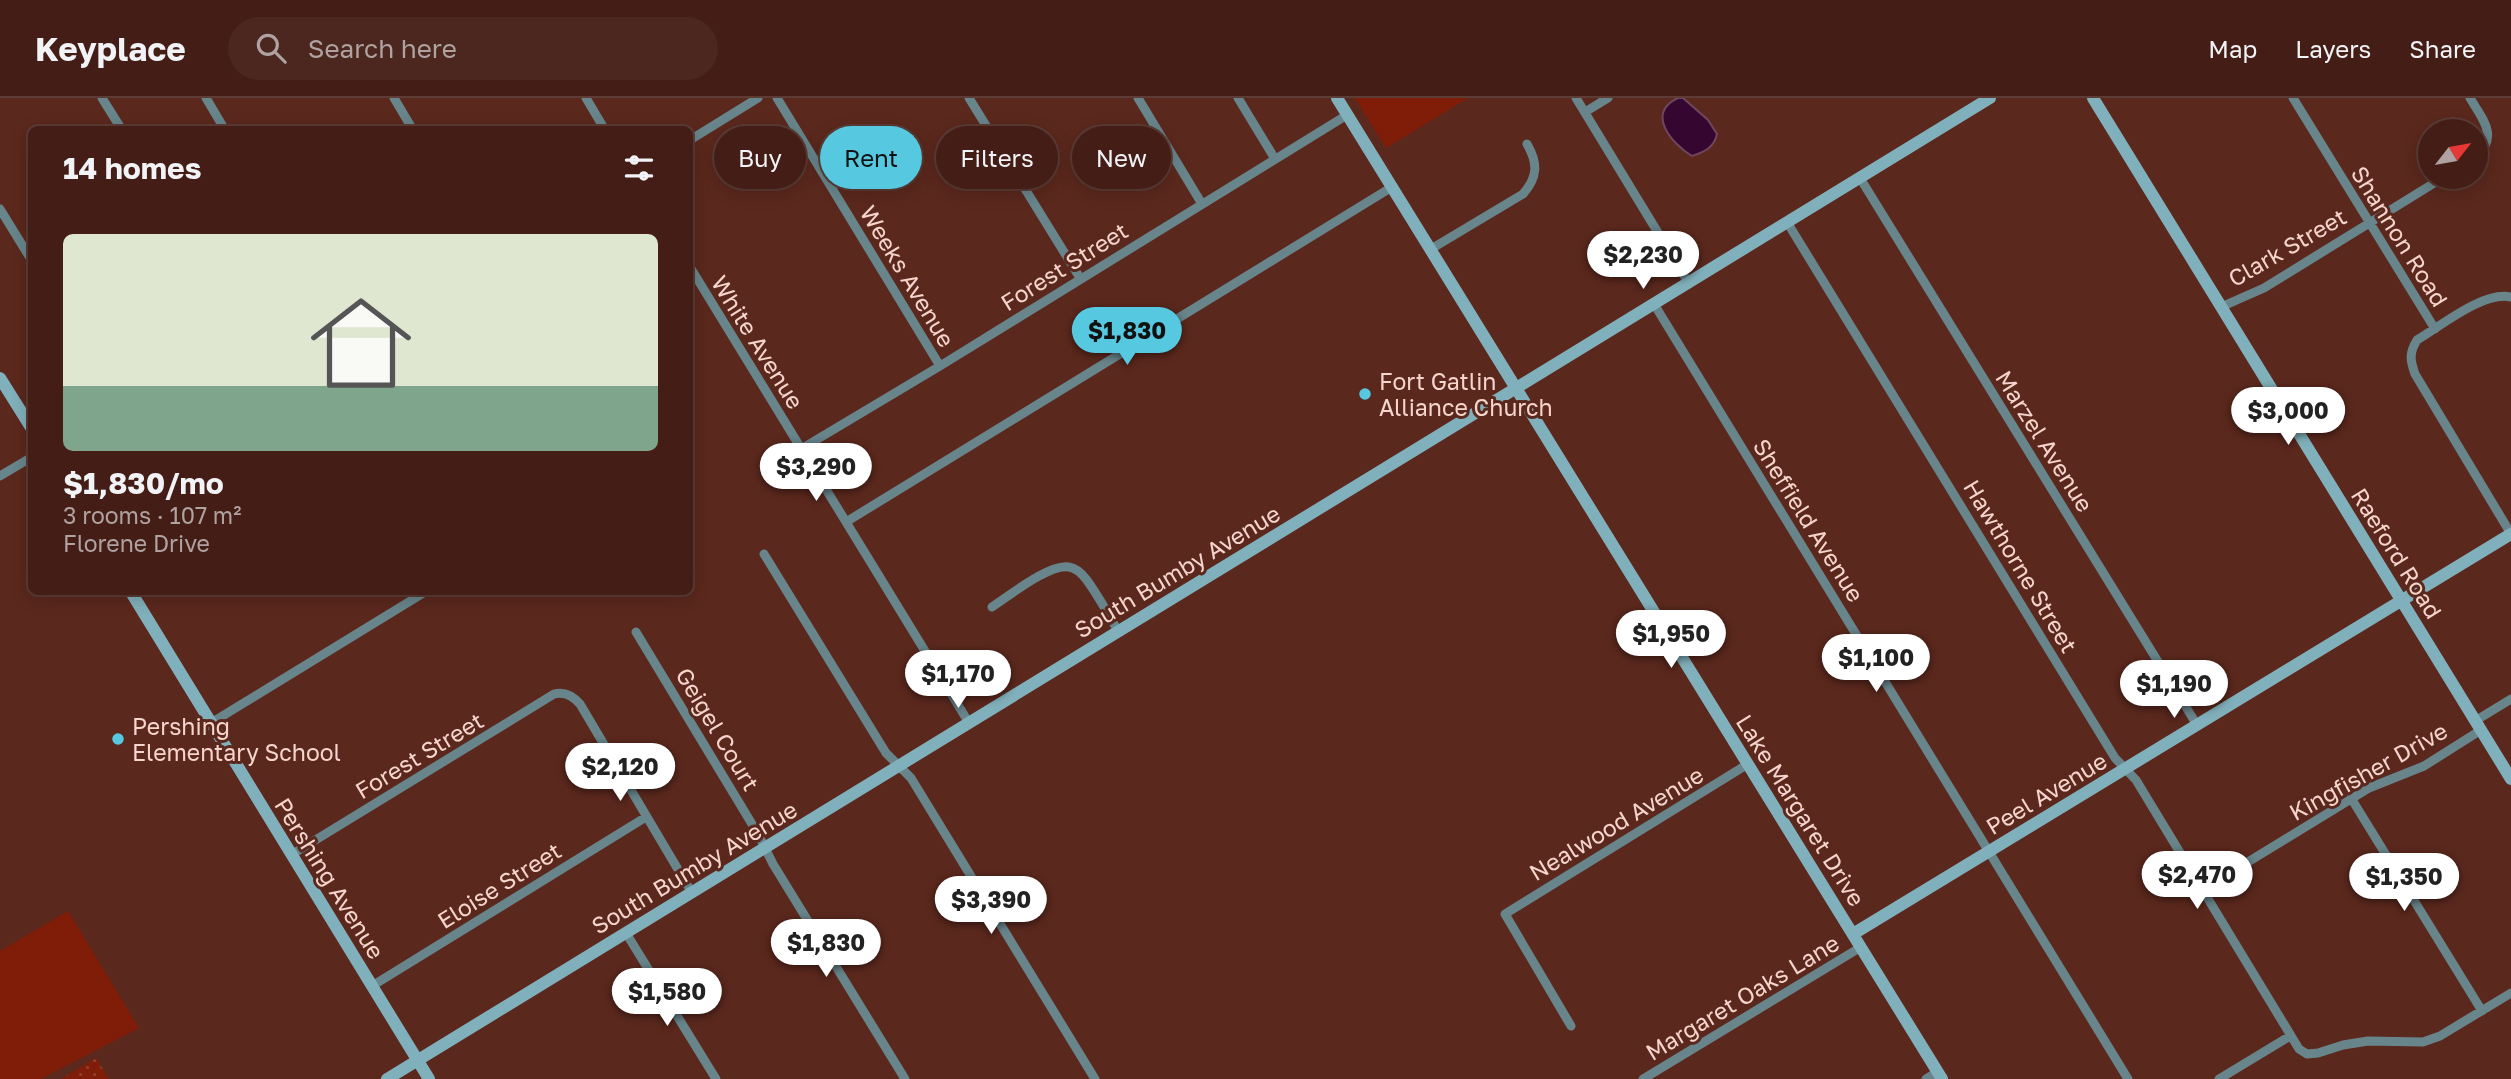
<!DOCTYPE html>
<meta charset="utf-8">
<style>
body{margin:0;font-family:"Golos Text",sans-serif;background:#4b271f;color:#f1f3f6;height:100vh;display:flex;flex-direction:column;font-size:26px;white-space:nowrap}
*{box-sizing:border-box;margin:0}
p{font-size:23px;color:#afa2a1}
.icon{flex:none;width:38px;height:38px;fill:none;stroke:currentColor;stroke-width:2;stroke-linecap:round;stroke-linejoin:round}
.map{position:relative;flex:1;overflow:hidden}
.panel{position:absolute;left:28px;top:28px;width:665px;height:469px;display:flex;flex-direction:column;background:#441e16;border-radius:10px;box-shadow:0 4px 18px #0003,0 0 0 2px #5c3c35}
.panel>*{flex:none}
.banner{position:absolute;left:714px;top:28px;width:665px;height:63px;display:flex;gap:14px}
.needle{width:46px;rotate:59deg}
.tools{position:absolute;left:2418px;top:21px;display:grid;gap:14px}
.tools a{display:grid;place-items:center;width:70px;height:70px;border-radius:50%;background:#441e16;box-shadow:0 4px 18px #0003,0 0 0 2px #5c3c35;font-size:35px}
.price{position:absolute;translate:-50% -60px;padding:0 16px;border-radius:24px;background:#fff;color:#222;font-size:23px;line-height:46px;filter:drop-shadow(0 2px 4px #0008)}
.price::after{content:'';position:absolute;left:50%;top:42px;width:21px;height:16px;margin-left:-10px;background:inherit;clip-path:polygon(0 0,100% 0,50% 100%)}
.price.on{background:#56c9e1;color:#111}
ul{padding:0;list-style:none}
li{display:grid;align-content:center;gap:14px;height:371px;padding:0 35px}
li+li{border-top:2px solid #5c3c35}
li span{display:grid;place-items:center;height:217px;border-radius:10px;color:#555}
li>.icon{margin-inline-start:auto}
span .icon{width:126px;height:126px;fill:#fffc;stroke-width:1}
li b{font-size:30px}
h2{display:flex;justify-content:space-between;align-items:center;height:84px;padding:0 35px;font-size:30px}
.chip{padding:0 24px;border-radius:32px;background:#441e16;box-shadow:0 4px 18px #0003,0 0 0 2px #5c3c35;font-size:24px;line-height:63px}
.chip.on{background:#56c9e1;color:#111}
header{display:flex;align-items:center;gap:42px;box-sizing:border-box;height:98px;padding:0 35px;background:#441e16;border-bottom:2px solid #5c3c35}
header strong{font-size:33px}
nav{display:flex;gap:38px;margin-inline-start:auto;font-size:24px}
.search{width:490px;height:63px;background:#4b271f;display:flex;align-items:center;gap:18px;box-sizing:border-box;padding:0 24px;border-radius:38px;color:#afa2a1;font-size:26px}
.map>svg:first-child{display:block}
.grass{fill:url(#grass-dots)}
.park{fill:#7f1d08}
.water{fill:#350730;stroke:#6f455f;stroke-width:2}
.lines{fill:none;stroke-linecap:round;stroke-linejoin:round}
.street{stroke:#68858c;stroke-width:9}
.secondary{stroke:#80b0bb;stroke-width:12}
.poi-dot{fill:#56c9e1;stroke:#5b281d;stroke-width:2.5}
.labels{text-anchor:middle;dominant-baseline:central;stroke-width:6;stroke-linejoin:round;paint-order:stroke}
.street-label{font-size:23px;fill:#f6d5cd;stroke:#5b281d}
.poi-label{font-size:23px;fill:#f6d5cd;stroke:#5b281d;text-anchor:start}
</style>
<header>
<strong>Keyplace</strong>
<div class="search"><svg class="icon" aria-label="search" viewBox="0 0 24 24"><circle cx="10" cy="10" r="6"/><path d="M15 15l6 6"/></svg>Search here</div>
<nav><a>Map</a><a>Layers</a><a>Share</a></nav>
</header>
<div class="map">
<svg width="2511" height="981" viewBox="0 0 2511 981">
<defs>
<pattern id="grass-dots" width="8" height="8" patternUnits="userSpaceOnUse" patternTransform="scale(1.75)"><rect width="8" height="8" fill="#7f1d08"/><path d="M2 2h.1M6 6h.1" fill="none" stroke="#923d2b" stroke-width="1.8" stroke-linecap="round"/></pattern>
</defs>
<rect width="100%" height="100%" fill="#5b281d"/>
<path class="grass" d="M96,960L109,981H61Z"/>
<path class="park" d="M1355,0H1468L1386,50Z
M68,813L139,930L41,981H0V853Z"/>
<path class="water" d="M1678,0H1683L1708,22L1717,36C1714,50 1704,54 1692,58C1672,46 1645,15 1678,0Z"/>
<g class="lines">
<path class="street" d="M102,0L122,32
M206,0L225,32
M394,0L413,32
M586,0L605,32
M777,0L940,268
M969,0L1080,180
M1138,0L1202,106
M1238,0L1275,61
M1576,0L1688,184
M2293,0L2435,231
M2470,0C2483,22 2499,38 2476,59
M1585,14L1608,0
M690,42L758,0
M1860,80L2197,627
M0,111L32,163
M1787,124L2115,660L2136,682L2299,951L2307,956L2318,955L2343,947L2368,943L2423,944L2440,938L2511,895
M1431,151L1523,96C1538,79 1538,65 1527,46
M690,169L969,625
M1654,206L2128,981
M2221,209L2264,190L2444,79
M801,351L940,268L1347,17
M0,378L32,359
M846,424L1392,89
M2511,436L2415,276C2410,262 2409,255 2417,242C2441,228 2483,193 2511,199
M764,456L886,655L911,680L1095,981
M992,509C1009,498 1050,465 1069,469C1076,470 1082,476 1086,481C1098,497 1108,516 1118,533
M636,534L758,736L773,766L905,981
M2475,623L2511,601
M211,625L425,494
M2351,700L2482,913
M291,757L554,596C565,593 573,598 580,606L692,795
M2202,792L2369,690L2424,668L2481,632
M626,835L716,981
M372,888L646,719
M1571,928L1505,816L1748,666
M1643,981L1861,849
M1926,981L1937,974
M2219,981L2290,938"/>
<path class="secondary" d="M1337,0L1942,981
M2093,0L2511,681
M0,280L32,331
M131,494L429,981
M1853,836L2511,436
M387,981L1990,0"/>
</g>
<g class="poi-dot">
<circle cx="1365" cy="296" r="7"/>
<circle cx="118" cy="641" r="7"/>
</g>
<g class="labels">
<g class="street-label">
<text transform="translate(2400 138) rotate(58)">Shannon Road</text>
<text transform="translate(2287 149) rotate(-30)">Clark Street</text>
<text transform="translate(1064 168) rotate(-32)">Forest Street</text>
<text transform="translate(908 178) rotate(59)">Weeks Avenue</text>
<text transform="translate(758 244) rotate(58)">White Avenue</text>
<text transform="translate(2045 343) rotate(58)">Marzel Avenue</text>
<text transform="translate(1809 422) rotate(58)">Sheffield Avenue</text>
<text transform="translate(2397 455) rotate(58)">Raeford Road</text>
<text transform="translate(2021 468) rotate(59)">Hawthorne Street</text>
<text transform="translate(1177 473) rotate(-31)">South Bumby Avenue</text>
<text transform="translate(718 631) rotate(59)">Geigel Court</text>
<text transform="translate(419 657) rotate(-31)">Forest Street</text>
<text transform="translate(2368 673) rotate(-29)">Kingfisher Drive</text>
<text transform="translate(2046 695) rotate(-31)">Peel Avenue</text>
<text transform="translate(1801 712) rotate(58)">Lake Margaret Drive</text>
<text transform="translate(1616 725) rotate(-31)">Nealwood Avenue</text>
<text transform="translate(694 769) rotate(-31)">South Bumby Avenue</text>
<text transform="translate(330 780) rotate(58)">Pershing Avenue</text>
<text transform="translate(499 787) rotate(-32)">Eloise Street</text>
<text transform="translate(1742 899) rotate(-31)">Margaret Oaks Lane</text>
</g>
<g class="poi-label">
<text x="1379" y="283">Fort Gatlin<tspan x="1379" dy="26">Alliance Church</tspan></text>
<text x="132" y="628">Pershing<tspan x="132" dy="26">Elementary School</tspan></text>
</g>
</g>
</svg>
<div class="tools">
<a><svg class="needle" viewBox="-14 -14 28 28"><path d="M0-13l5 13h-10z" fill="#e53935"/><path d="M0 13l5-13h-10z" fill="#afa2a1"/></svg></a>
</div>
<b class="price" style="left:1643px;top:193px">$2,230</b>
<b class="price on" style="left:1127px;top:269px">$1,830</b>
<b class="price" style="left:2288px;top:349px">$3,000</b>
<b class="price" style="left:816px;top:405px">$3,290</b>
<b class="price" style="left:1671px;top:572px">$1,950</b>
<b class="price" style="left:1876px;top:596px">$1,100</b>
<b class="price" style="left:958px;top:612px">$1,170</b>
<b class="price" style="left:2174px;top:622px">$1,190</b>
<b class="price" style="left:620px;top:705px">$2,120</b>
<b class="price" style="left:2197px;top:813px">$2,470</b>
<b class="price" style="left:2404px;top:815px">$1,350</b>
<b class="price" style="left:991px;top:838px">$3,390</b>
<b class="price" style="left:826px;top:881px">$1,830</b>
<b class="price" style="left:667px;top:930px">$1,580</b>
<div class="banner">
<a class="chip">Buy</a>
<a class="chip on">Rent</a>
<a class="chip">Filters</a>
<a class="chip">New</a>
</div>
<section class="panel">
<h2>14 homes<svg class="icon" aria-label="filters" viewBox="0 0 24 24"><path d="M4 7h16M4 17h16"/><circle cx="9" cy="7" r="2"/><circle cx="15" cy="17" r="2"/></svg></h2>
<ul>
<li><span style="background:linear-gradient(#dfe7d0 70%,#7fa58c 0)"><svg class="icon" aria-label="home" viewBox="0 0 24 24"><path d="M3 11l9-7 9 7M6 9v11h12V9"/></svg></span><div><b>$1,830/mo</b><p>3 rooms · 107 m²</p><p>Florene Drive</p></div></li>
</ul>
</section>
</div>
